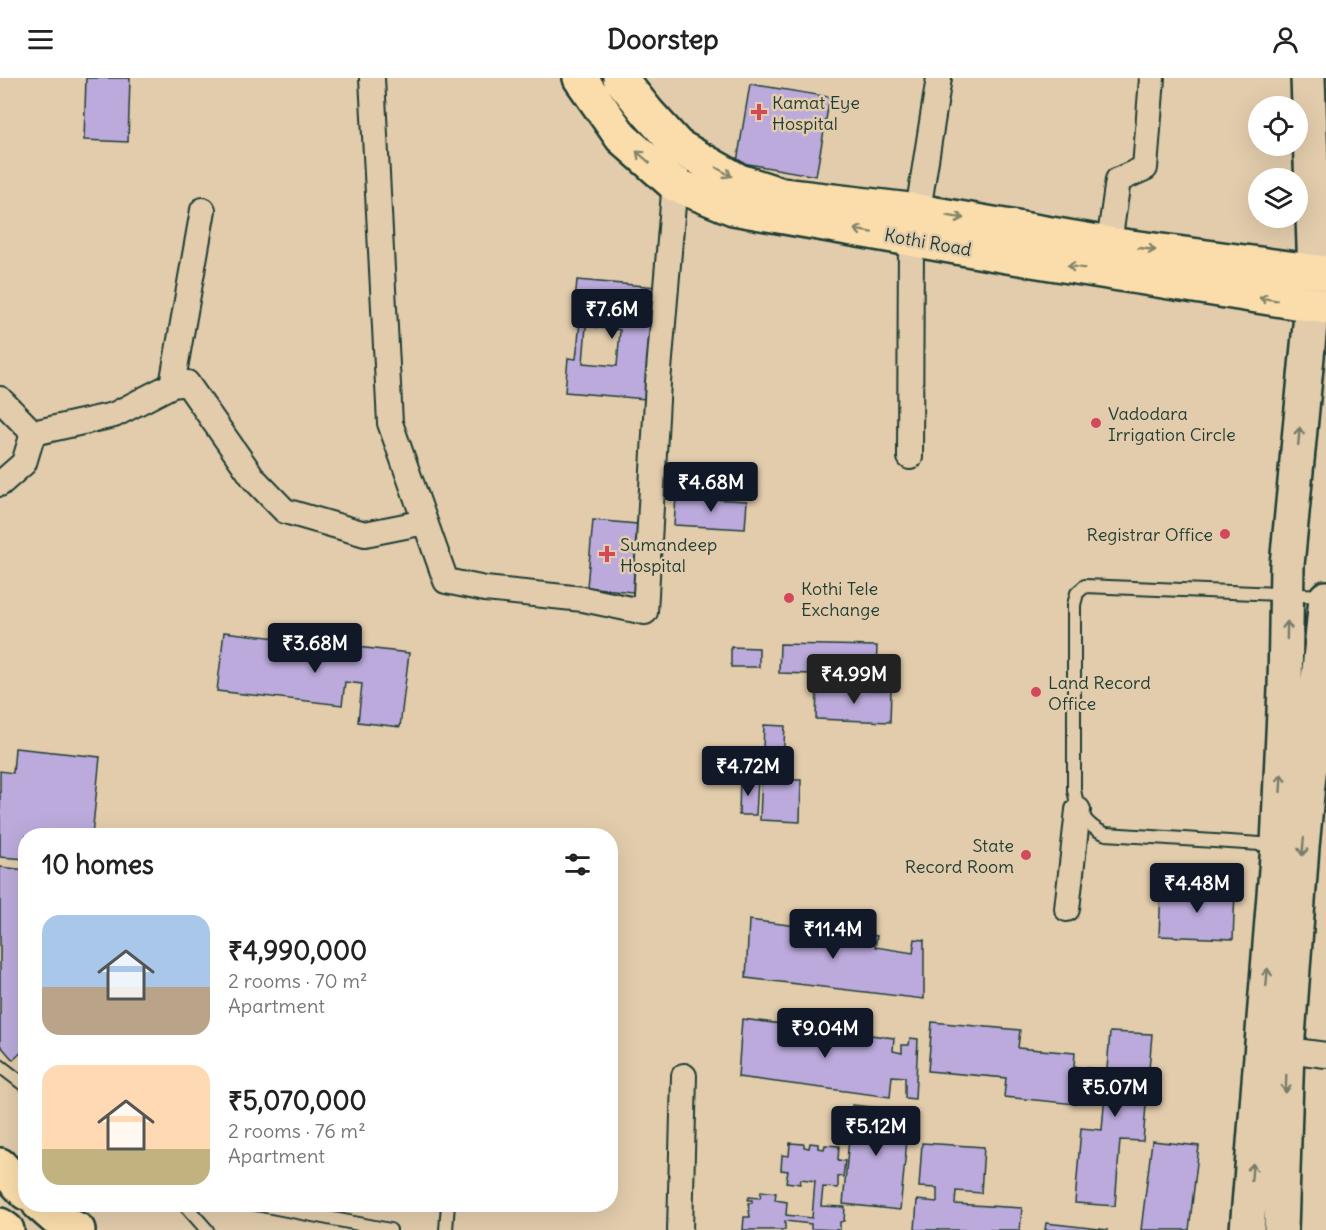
<!DOCTYPE html>
<meta charset="utf-8">
<style>
body{margin:0;font-family:Delius,sans-serif;background:#f6f6f6;color:#222;height:100vh;display:flex;flex-direction:column;font-size:22px;white-space:nowrap}
*{box-sizing:border-box;margin:0}
p{font-size:20px;color:#767676}
.icon{flex:none;width:33px;height:33px;fill:none;stroke:currentColor;stroke-width:2;stroke-linecap:round;stroke-linejoin:round}
.map{position:relative;flex:1;overflow:hidden}
.details{position:absolute;left:18px;top:750px;width:600px;height:384px;display:flex;flex-direction:column;background:#fff;border-radius:24px;box-shadow:0 6px 24px #0002}
.details>*{flex:none}
.fabs{position:absolute;left:1248px;top:18px;display:grid;gap:12px}
.fabs a{display:grid;place-items:center;width:60px;height:60px;border-radius:50%;background:#fff;box-shadow:0 6px 24px #0002;font-size:30px}
.price{position:absolute;translate:-50% -51px;padding:0 14px;border-radius:6px;background:#111827;color:#fff;font-size:20px;line-height:39px;filter:drop-shadow(0 2px 3px #0008)}
.price::after{content:'';position:absolute;left:50%;top:36px;width:18px;height:14px;margin-left:-9px;background:inherit;clip-path:polygon(0 0,100% 0,50% 100%)}
.price.active{background:#222;color:#fff}
ul{padding:0;list-style:none}
li{display:flex;align-items:center;gap:18px;height:150px;padding:0 24px}
li span{display:grid;place-items:center;flex:none;width:168px;height:120px;border-radius:18px;color:#555}
li>.icon{margin-inline-start:auto}
span .icon{width:72px;height:72px;fill:#fffc;stroke-width:1}
li b{font-size:26px}
h2{display:flex;justify-content:space-between;align-items:center;height:72px;padding:0 24px;font-size:26px}
header{display:flex;justify-content:space-between;align-items:center;height:78px;padding:0 24px;background:#fff;font-size:27px;font-weight:700}
.map>svg:first-child{display:block}
.building{fill:#bbaadb;stroke:#1f3d34;stroke-width:1.5;fill-rule:evenodd}
.lines{fill:none;stroke-linecap:round;stroke-linejoin:round}
.lane-casing{stroke:#1f3d34;stroke-width:16}
.street-casing{stroke:#1f3d34;stroke-width:28}
.secondary-casing{stroke:#1f3d34;stroke-width:38}
.primary-casing{stroke:#1f3d34;stroke-width:38}
.highway-casing{stroke:#1f3d34;stroke-width:38}
.lane{stroke:#e2ccac;stroke-width:12}
.street{stroke:#e2ccac;stroke-width:24}
.secondary{stroke:#e2ccac;stroke-width:33}
.primary{stroke:#faddab;stroke-width:33}
.highway{stroke:#faddab;stroke-width:33}
.oneway{stroke:#82856a}
.oneway2{stroke:#777d6a}
.poi-dot{fill:#d1495b;stroke:#e2ccac;stroke-width:2}
.labels{text-anchor:middle;dominant-baseline:central;stroke-width:5;stroke-linejoin:round;paint-order:stroke}
.poi-label{font-size:18px;fill:#1f3d34;stroke:#e2ccac;text-anchor:start}
.street-label{font-size:18px;fill:#1f3d34;stroke:#e2ccac}
</style>
<header><svg class="icon" aria-label="menu" viewBox="0 0 24 24"><path d="M4 6h16M4 12h16M4 18h16"/></svg>Doorstep<svg class="icon" aria-label="person" viewBox="0 0 24 24"><circle cx="12" cy="8" r="4"/><path d="M4 21q1-7 8-7t8 7"/></svg></header>
<div class="map">
<svg width="1326" height="1152" viewBox="0 0 1326 1152">
<rect width="100%" height="100%" fill="#e2ccac"/>
<filter id="ink" filterUnits="userSpaceOnUse"><feTurbulence type="fractalNoise" baseFrequency=".0167" numOctaves="2"/><feDisplacementMap in="SourceGraphic" scale="12" xChannelSelector="R" yChannelSelector="G"/><feConvolveMatrix kernelMatrix="1 2 1 2 8 2 1 2 1" color-interpolation-filters="sRGB"/></filter>
<g filter="url(#ink)">
<path class="building" d="M86,0H130L128,64L84,62Z
M750,6L830,19L816,98L737,84Z
M577,202L656,209L646,321L565,314L568,280L576,281L580,244L573,243ZM586,248L620,252L617,288L583,285Z
M676,419L747,423L745,451L674,447Z
M593,442L648,447L641,515L587,509Z
M224,554L409,575L400,649L358,644L362,606L345,604L342,627L217,613Z
M780,566L877,568L876,598L779,595Z
M731,569L759,570V589H731Z
M817,610L891,612L890,644L816,641Z
M764,647L785,648L782,702H801L800,744L760,742Z
M15,670L100,679L92,758H26V781L0,779V693L13,695Z
M740,700L758,701L756,737H739Z
M0,789L26,792V970L13,982L0,967Z
M1161,811L1235,814L1233,861L1159,858Z
M749,842L877,858L875,869L913,875L915,861L924,862V921L746,900Z
M742,941L894,960L893,973L902,975V967H909L910,960L918,961L915,1021L905,1020V999L892,998L890,1019L738,999Z
M932,944L1020,952L1018,970L1075,975L1074,989L1096,991L1094,1013L1078,1011L1076,1026L1004,1019L1006,1000L928,993Z
M1110,954L1152,956L1143,1063L1120,1062L1115,1128L1075,1125L1081,1050L1102,1052Z
M852,1027L910,1033L900,1132L843,1126Z
M1152,1063L1199,1068L1189,1152H1141Z
M790,1065L804,1066V1069L809,1070L810,1065L818,1066V1070L824,1071L825,1067L839,1068L838,1082L845,1083L843,1099L838,1098V1110L823,1109L821,1128L845,1129L844,1143L840,1144V1152L811,1151V1146L785,1143V1152H743L744,1139H750L748,1125H752V1122H748L749,1119L760,1120L761,1113L776,1115L775,1122L787,1124L786,1137L812,1140L815,1103L801,1101L800,1106L786,1104L788,1093L781,1092L782,1077L789,1078Z
M922,1065L984,1069L981,1115L956,1113L955,1126L1022,1130L1020,1152H915L917,1122L937,1124V1110L919,1109Z
M1046,1145L1108,1152H1045Z"/>
<g class="lines">
<defs>
<path id="lane" d="M1276,767L1106,756C1085,748 1078,734 1074,712V527L1077,515L1085,508L1326,518
M0,988L26,1008
M184,1126L207,1152
M256,1126L390,1152
M446,1152L448,1126"/>
<path id="street" d="M372,0L390,345L446,503L485,511L583,521L645,534L658,304L676,91
M918,133L939,0
M1109,166L1118,102L1145,90L1152,0
M172,307L203,132
M0,321L33,355L24,385L0,406
M33,355L114,337L172,307L187,305L254,401L285,433L365,456L425,444
M910,379L911,161
M1067,831L1078,732
M1272,970L1326,977
M680,1152L684,998"/>
<path id="secondary" d="M1247,1152L1278,767L1285,611L1287,487L1315,195L1308,0
M1281,1152L1287,972L1302,769L1326,520"/>
<path id="primary" d="M580,0L622,60L674,106L733,130L1007,178L1326,229
M620,0L648,35L678,68L739,103L782,117L918,133L1109,166L1326,195"/>
<path id="highway" d="M0,1087L26,1115
M39,1126L56,1141L78,1152
M0,1147L7,1152"/>
</defs>
<use href="#lane" class="lane-casing"/>
<use href="#street" class="street-casing"/>
<use href="#secondary" class="secondary-casing"/>
<use href="#primary" class="primary-casing"/>
<use href="#highway" class="highway-casing"/>
<use href="#lane" class="lane"/>
<use href="#street" class="street"/>
<use href="#secondary" class="secondary"/>
<use href="#primary" class="primary"/>
<use href="#highway" class="highway"/>
</g>
<defs><path id="oneway-shaft" d="M-6 0H5M1.5-3L5.5 0L1.5 3" fill="none" stroke-width="1.6" stroke-linecap="round" stroke-linejoin="round" transform="scale(1.5)"/></defs>
<g class="oneway">
<use href="#oneway-shaft" transform="translate(643 79) rotate(-139)"/>
<use href="#oneway-shaft" transform="translate(724 94) rotate(30)"/>
<use href="#oneway-shaft" transform="translate(955 139) rotate(9)"/>
<use href="#oneway-shaft" transform="translate(863 153) rotate(-170)"/>
<use href="#oneway-shaft" transform="translate(1147 171) rotate(8)"/>
<use href="#oneway-shaft" transform="translate(1076 189) rotate(-171)"/>
<use href="#oneway-shaft" transform="translate(1268 221) rotate(-171)"/>
</g>
<g class="oneway2">
<use href="#oneway-shaft" transform="translate(1299 358) rotate(-85)"/>
<use href="#oneway-shaft" transform="translate(1287 552) rotate(-89)"/>
<use href="#oneway-shaft" transform="translate(1281 705) rotate(-87)"/>
<use href="#oneway-shaft" transform="translate(1303 769) rotate(95)"/>
<use href="#oneway-shaft" transform="translate(1267 899) rotate(-85)"/>
<use href="#oneway-shaft" transform="translate(1286 1006) rotate(92)"/>
<use href="#oneway-shaft" transform="translate(1252 1094) rotate(-85)"/>
</g>
</g>
<g class="poi-dot">
<path d="M756 25h6v6h6v6h-6v6h-6v-6h-6v-6h6z"/>
<circle cx="1096" cy="345" r="6"/>
<circle cx="1225" cy="456" r="6"/>
<path d="M604 467h6v6h6v6h-6v6h-6v-6h-6v-6h6z"/>
<circle cx="789" cy="520" r="6"/>
<circle cx="1036" cy="614" r="6"/>
<circle cx="1026" cy="777" r="6"/>
</g>
<g class="labels">
<g class="poi-label">
<text x="772" y="24">Kamat Eye<tspan x="772" dy="21">Hospital</tspan></text>
<text x="1108" y="335">Vadodara<tspan x="1108" dy="21">Irrigation Circle</tspan></text>
<text x="1213" y="456" text-anchor="end">Registrar Office</text>
<text x="620" y="466">Sumandeep<tspan x="620" dy="21">Hospital</tspan></text>
<text x="801" y="510">Kothi Tele<tspan x="801" dy="21">Exchange</tspan></text>
<text x="1048" y="604">Land Record<tspan x="1048" dy="21">Office</tspan></text>
<text x="1014" y="767" text-anchor="end">State<tspan x="1014" dy="21">Record Room</tspan></text>
</g>
<g class="street-label">
<text transform="translate(928 164) rotate(10)">Kothi Road</text>
</g>
</g>
</svg>
<div class="fabs">
<a><svg class="icon" aria-label="locate" viewBox="0 0 24 24"><circle cx="12" cy="12" r="6"/><path d="M12 2v4M12 18v4M2 12h4M18 12h4"/></svg></a>
<a><svg class="icon" aria-label="layers" viewBox="0 0 24 24"><path d="M12 4l9 5-9 5-9-5zM3 14l9 5 9-5"/></svg></a>
</div>
<b class="price" style="left:612px;top:262px">₹7.6M</b>
<b class="price" style="left:711px;top:435px">₹4.68M</b>
<b class="price" style="left:315px;top:596px">₹3.68M</b>
<b class="price active" style="left:854px;top:627px">₹4.99M</b>
<b class="price" style="left:748px;top:719px">₹4.72M</b>
<b class="price" style="left:1197px;top:836px">₹4.48M</b>
<b class="price" style="left:833px;top:882px">₹11.4M</b>
<b class="price" style="left:825px;top:981px">₹9.04M</b>
<b class="price" style="left:1115px;top:1040px">₹5.07M</b>
<b class="price" style="left:876px;top:1079px">₹5.12M</b>
<section class="details">
<h2>10 homes<svg class="icon" aria-label="filters" viewBox="0 0 24 24"><path d="M4 7h16M4 17h16"/><circle cx="9" cy="7" r="2"/><circle cx="15" cy="17" r="2"/></svg></h2>
<ul>
<li><span style="background:linear-gradient(#a9c7e8 60%,#b9a48a 0)"><svg class="icon" aria-label="home" viewBox="0 0 24 24"><path d="M3 11l9-7 9 7M6 9v11h12V9"/></svg></span><div><b>₹4,990,000</b><p>2 rooms · 70 m²</p><p>Apartment</p></div></li>
<li><span style="background:linear-gradient(#ffd9b3 70%,#c2b280 0)"><svg class="icon" aria-label="home" viewBox="0 0 24 24"><path d="M3 11l9-7 9 7M6 9v11h12V9"/></svg></span><div><b>₹5,070,000</b><p>2 rooms · 76 m²</p><p>Apartment</p></div></li>
</ul>
</section>
</div>
